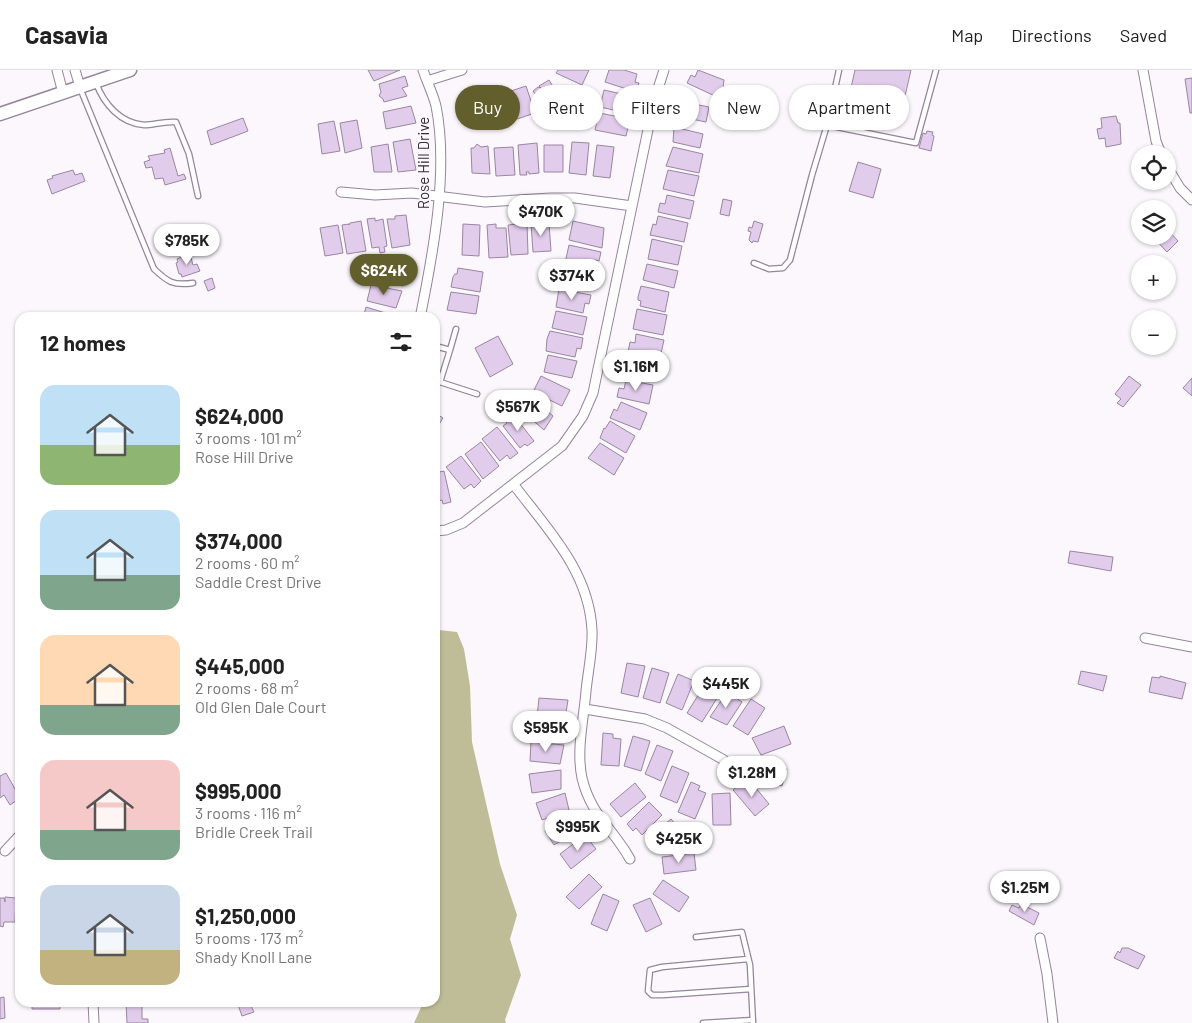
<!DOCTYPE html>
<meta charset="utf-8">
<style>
body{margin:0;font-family:Barlow,sans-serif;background:#f6f6f6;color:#222;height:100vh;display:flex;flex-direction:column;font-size:19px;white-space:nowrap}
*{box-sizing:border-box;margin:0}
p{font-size:16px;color:#767676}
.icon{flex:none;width:28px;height:28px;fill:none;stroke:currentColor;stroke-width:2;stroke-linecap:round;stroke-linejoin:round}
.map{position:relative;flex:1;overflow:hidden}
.details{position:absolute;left:15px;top:242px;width:425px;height:695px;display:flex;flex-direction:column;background:#fff;border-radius:15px;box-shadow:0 1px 4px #0004}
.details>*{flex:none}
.top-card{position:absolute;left:455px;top:15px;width:475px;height:45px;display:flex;gap:10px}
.fabs{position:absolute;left:1131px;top:75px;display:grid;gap:10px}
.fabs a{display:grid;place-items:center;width:45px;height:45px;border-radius:50%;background:#fff;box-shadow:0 1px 4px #0004;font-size:25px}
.price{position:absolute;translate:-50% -42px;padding:0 11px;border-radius:18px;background:#fff;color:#222;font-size:16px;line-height:32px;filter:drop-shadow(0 1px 2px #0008)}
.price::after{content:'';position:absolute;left:50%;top:30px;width:15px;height:11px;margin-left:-8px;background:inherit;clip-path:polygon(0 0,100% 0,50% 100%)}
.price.selected{background:#635f2c;color:#fff}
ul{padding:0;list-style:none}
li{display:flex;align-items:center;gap:15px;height:125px;padding:0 25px}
li span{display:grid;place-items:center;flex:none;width:140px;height:100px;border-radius:15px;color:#555}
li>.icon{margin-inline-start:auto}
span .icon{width:60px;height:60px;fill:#fffc;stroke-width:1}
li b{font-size:21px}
h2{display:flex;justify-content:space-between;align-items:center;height:60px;padding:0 25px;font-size:21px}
.pill{padding:0 18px;border-radius:22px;background:#fff;box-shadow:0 1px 4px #0004;font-size:18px;line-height:45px}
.pill.selected{background:#635f2c;color:#fff}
header{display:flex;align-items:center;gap:30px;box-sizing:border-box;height:70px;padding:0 25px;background:#fff;border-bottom:1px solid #e0e0e0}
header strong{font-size:24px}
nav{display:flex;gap:28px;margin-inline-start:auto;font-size:18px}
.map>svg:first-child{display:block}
.water{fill:#bfbd98}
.building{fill:#e2ccec;stroke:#9986a1}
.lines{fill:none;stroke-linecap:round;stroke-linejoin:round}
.lane-casing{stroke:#96839e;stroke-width:7}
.street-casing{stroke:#96839e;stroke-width:11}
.secondary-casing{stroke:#96839e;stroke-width:15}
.lane{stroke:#fff;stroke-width:4.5}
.street{stroke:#fff;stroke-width:9}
.secondary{stroke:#fff;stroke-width:12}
.labels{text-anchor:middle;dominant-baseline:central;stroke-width:4;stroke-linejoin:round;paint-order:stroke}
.street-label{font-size:15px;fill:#332b36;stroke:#fbf7fd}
</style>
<header>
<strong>Casavia</strong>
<nav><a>Map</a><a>Directions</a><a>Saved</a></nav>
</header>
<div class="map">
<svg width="1192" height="953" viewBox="0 0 1192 953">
<rect width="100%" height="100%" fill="#fbf7fd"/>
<path class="water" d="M439,560L457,562L464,579L470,616L472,672L500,794L517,845L510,869L521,905L505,950L506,953H414L423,933L435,932V562Z"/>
<path class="building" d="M368,0H400L374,11Z
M558,0H589L582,15L556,3Z
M609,0H624L637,4L635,12L639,13L636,22L605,12Z
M698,0L724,10L723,18L717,27L687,13L691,5L695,7Z
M855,0H911L898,56L845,44Z
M405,6L408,16L402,18L407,26L384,32L383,29L379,26L381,22L379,14Z
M1192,8V43H1190L1185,9Z
M549,10L565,36L549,46L533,21L538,17L541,18L539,16Z
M502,16L510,46L493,51L484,21L490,19L491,21L492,18Z
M526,16L535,43L517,49L508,22Z
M479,20L486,46L479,48L476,53L471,50L468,51L461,29L469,26L468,23Z
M604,20L635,27L631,44L600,37Z
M683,32L709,37L706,52L677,46Z
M411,36L416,53L386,59L383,42Z
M599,43L630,49L626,66L595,60Z
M1116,46L1118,53H1120L1121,74L1106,77L1105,68L1099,69L1097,59L1102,58L1101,48Z
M243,48L248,61L211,75L207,61Z
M357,50L362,78L345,83L340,53Z
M334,51L340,81L322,84L318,54Z
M674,57L703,64L700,78L673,72Z
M927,61L933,62L932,65L934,66L931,81L919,78L923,63L926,64Z
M410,69L416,100L398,102L393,72Z
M572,72L589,73L586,105L569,103Z
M537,73L539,103L529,104V102H526L527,105H520L518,75Z
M388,74L392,102H374L371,77Z
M477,74L481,77L488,76L490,104L472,103L471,78H474Z
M544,75H563V102H544Z
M597,75L614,77L610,108L593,106Z
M513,77L515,105L496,106L494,78Z
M673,77L703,84L699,103L666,96Z
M170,78L178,106L184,104L186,109L165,115L163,108L155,109L152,97L146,98L144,92L150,90L148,86L165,83L164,80Z
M858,92L881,99L873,128L849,121Z
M73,100L75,105L82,103L85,111L52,124L47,110L53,108L52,106Z
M668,100L699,106L694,126L663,119Z
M667,125L694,131L690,149L658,142L660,133L665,134Z
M723,129L732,131L729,146L720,144Z
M406,145L410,175L392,178L387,149H395V146Z
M658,146L688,153L684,172L650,165L653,154L656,155Z
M375,148V151L383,149L387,176L384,177L385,182L380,183L379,177L372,178L367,149Z
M361,151L366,181L347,184L342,155L349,154V155L350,153Z
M573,151L604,158L602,178L569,170Z
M754,151L763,154L758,172L753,171L752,173L749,170L751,162L748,161L749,157L752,158Z
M540,152V154L549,153L551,181L533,182L531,153Z
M527,153L528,184L511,185L508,155Z
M463,154L480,155L479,186L462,185Z
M496,154V158H506L508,187L489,188L487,155Z
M338,155L343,183L325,186L320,158Z
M1168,160L1178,171L1167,182L1152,166H1168Z
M652,169L682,176L678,195L648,189Z
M569,175L601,182L599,191L595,190L593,199L565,193Z
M190,184L193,195L197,194L200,201L182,207L181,204H179L176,193L178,192L177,189Z
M377,192L406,197L403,216L372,210Z
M647,194L678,201L674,218L643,210Z
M565,196L597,204L594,213L590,212L588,221L561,215Z
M458,198L483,202L480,222L451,217L453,207L455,204H457Z
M212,208L215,218L208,221L204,211Z
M371,215L402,221L396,238L367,231Z
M641,216L669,222L665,242L640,236L641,231L638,230V227Z
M559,219L591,225L589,234L585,233L583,243L556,237Z
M451,222L479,226L476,244L447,240Z
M366,237L392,245L391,248H363Z
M637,239L667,245L663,265L633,259Z
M556,241L587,247L583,265L552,258Z
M550,261L583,268L581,279L577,278L575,287L546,281L547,269Z
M636,264L664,270L660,288L628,282L630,272L635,273Z
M498,266L513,294L490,307L475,278Z
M548,285L577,291L572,308L544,302Z
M627,287L658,294L655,310L623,304Z
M541,306L570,320L562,336L533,322Z
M1129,306L1141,315L1123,337L1117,333L1121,329L1115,324Z
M1192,308V326L1183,318Z
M626,310L653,315L649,334L617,327L619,318L624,319Z
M532,328L553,346L544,360L521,340L523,338L519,335L524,329L528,333Z
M621,332L647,343L640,360L610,348L614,339L617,341Z
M435,343L443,348L435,361Z
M509,345L512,349L515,347L534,371L527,376L525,374L520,378L503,356L507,353L504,350Z
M610,351L635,366L626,383L600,368L604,358L605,359Z
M497,357L518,383L510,389L507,385L500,391L482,369Z
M481,372L499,396L483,409L465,384Z
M600,373L624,388L614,405L588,388Z
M461,386L481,411L474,418L471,414L464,419L446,397Z
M444,401L451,432L443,434L442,430L435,432V403Z
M1070,481L1113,487L1111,501L1068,493Z
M627,593L645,596L638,627L621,623Z
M652,598L669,603L660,633L643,628Z
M1081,601L1107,606L1103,621L1078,614Z
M678,604L694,611L682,640L666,633Z
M1160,606L1186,613L1182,629L1149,622L1152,607L1160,608Z
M704,616L719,625L702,652L687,643Z
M727,622L742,632L727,655L710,647Z
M539,628L568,630L565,649L537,647Z
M751,629L765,638L748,665L733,656Z
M534,650L565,653L564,671L533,668Z
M784,656L791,674L761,685L752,668Z
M603,663L613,664V668L621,669L619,696L601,695Z
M633,666L650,671L641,701L624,696Z
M531,672L564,675L560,694L530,691Z
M657,675L673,681L661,711L645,704Z
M756,691L787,699L782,716L751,707Z
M672,696L689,703L677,733L660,726Z
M561,700V719L532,723L529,704Z
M6,703L20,728L10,735L4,725L0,728V706Z
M691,712L700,716L698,720L706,723L695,749L678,742Z
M751,712L769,734L755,746L733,720L740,714L744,718Z
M635,713L646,727L621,747L610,734Z
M565,723L569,740L542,750L536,733Z
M730,723L731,755H713L712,724Z
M649,732L662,745L642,765L636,758L633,761L627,754Z
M573,745L581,759L554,775L545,761Z
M671,749L682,762L658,783L647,769Z
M585,765L596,779L571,799L560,784Z
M694,783L696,800L664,804L662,787Z
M589,804L602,817L579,839L566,827Z
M663,810L689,827L679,842L653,824Z
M603,824L619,831L607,861L591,854Z
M5,827L16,828L15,852H4L3,857L0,856V828H4L5,832Z
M650,828L662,854L646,862L633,835Z
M1021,834L1039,843L1034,855L1009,841L1012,835L1019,838Z
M1122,878H1128L1145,886L1138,899L1114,888L1118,881L1120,883Z
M4,927L5,948L0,949V928Z
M32,932H60V939H32Z
M126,932H142V949H148V953H127Z
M237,932H261L251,936L254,942L242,946Z"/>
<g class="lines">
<defs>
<path id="lane" d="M839,0L827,55L916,73L936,0
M96,13C104,34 120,53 144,55C155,55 162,51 176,52L189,84L198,126
M80,18L154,199C168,212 173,216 193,213
M754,193L769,199L783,198L790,190L812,105L827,55
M435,276L450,280L440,312L477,324
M450,280L456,259
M696,867L742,862L750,895L753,953
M748,889L662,897L650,900L648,921L652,925H663L751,919
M703,953L753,950"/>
<path id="street" d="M57,0L63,23
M75,0L80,17
M1143,0L1156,71L1161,84
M427,11L462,0
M1168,98L1180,118L1192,130
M341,122L375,125L412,123L485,132L551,128H575L632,136
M420,248C433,184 449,100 436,36C433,24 427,12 423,0
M514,415C548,460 589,501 592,560C593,579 588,601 586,621C584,648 576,680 582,708C591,746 613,758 630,789
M435,461L446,460L463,453L562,376L583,346L593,323L654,31L664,0
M1145,568L1192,577
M585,639L645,649L667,658L724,690
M5,781L20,765
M1040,868L1047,904L1053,953
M93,932L94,953"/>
<path id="secondary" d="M0,44L130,0"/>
</defs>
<use href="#lane" class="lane-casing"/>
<use href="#street" class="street-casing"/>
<use href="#secondary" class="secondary-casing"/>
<use href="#lane" class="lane"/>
<use href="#street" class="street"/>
<use href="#secondary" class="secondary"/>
</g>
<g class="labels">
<g class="street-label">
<text transform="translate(423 93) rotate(-90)">Rose Hill Drive</text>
</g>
</g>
</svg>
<div class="fabs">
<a><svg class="icon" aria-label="locate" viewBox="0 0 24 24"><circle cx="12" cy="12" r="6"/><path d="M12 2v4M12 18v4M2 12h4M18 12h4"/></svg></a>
<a><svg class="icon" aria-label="layers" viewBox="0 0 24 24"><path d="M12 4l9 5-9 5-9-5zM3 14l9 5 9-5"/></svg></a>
<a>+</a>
<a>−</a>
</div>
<b class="price" style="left:541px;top:167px">$470K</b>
<b class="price" style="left:187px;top:196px">$785K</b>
<b class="price selected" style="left:384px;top:226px">$624K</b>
<b class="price" style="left:572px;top:231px">$374K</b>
<b class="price" style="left:636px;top:322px">$1.16M</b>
<b class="price" style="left:518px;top:362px">$567K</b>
<b class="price" style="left:726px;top:639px">$445K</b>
<b class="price" style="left:546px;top:683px">$595K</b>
<b class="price" style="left:752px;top:728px">$1.28M</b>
<b class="price" style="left:578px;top:782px">$995K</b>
<b class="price" style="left:679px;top:794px">$425K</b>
<b class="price" style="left:1025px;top:843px">$1.25M</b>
<div class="top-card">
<a class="pill selected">Buy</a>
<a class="pill">Rent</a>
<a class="pill">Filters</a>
<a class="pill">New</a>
<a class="pill">Apartment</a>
</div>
<section class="details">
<h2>12 homes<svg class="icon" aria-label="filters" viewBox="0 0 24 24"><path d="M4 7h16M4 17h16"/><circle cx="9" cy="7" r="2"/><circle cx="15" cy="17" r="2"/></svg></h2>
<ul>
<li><span style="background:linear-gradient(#bfe0f5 60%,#8fb573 0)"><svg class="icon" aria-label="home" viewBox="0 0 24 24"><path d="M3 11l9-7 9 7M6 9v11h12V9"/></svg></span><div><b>$624,000</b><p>3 rooms · 101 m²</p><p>Rose Hill Drive</p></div></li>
<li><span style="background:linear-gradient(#bfe0f5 65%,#7fa58c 0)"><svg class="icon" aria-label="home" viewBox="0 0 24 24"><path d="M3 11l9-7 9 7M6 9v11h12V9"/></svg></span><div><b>$374,000</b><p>2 rooms · 60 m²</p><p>Saddle Crest Drive</p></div></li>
<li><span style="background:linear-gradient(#ffd9b3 70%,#7fa58c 0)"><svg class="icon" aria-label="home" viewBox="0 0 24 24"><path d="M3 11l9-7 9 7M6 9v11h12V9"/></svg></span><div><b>$445,000</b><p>2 rooms · 68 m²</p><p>Old Glen Dale Court</p></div></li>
<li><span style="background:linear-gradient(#f6c9c9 70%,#7fa58c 0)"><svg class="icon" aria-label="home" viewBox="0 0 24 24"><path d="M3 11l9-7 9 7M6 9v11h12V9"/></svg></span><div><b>$995,000</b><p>3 rooms · 116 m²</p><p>Bridle Creek Trail</p></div></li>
<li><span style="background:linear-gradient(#c9d6e8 65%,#c2b280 0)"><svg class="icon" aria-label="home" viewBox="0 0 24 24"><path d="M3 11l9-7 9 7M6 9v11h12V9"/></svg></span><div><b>$1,250,000</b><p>5 rooms · 173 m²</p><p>Shady Knoll Lane</p></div></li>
</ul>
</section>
</div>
